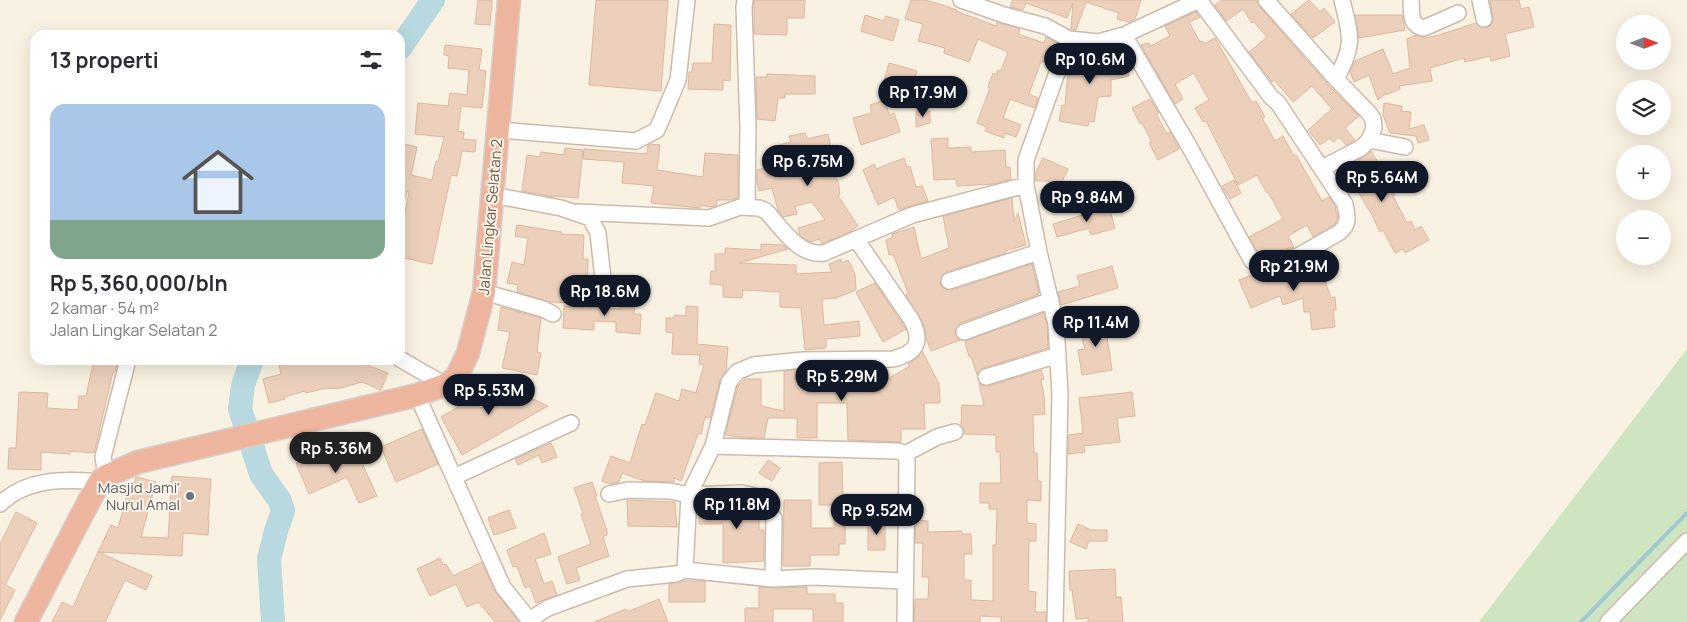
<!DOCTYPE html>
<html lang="id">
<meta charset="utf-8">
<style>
body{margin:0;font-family:Manrope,sans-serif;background:#f7f7f7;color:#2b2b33;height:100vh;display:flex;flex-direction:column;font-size:19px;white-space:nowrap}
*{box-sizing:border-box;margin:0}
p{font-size:16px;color:#7c7c81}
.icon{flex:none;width:28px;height:28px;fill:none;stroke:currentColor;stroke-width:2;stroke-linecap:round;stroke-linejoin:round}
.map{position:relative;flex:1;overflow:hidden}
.details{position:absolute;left:30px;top:30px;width:375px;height:335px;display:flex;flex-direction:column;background:#fff;border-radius:15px;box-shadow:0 5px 20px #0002}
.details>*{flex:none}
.needle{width:32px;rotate:90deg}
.tools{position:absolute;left:1616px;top:15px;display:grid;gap:10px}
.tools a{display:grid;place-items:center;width:55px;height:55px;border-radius:50%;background:#fff;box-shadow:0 5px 20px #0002;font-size:25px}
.price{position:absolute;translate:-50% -42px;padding:0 11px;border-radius:18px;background:#111827;color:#fff;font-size:16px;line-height:32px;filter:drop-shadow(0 1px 2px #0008)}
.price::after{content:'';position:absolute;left:50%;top:30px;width:15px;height:11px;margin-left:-8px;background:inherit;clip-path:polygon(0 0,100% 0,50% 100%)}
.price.active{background:#222;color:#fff}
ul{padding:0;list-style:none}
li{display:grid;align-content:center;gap:10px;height:265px;padding:0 20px}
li+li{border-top:1px solid #e1e1e2}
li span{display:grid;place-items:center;height:155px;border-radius:15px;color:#555}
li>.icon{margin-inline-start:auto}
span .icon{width:90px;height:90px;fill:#fffc;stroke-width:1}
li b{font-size:21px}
h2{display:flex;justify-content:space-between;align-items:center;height:60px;padding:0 20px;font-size:21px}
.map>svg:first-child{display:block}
.green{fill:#cfe5c2}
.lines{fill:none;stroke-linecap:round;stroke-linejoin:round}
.stream{stroke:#a0c8d1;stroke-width:4}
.river{stroke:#b8d9e0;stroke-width:24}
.building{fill:#ecd0bc;stroke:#ddb89e}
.minor-casing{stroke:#cbbbac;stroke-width:18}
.highway-casing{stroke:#d6d0cd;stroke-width:25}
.minor{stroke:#fff;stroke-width:15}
.highway{stroke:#eeb59e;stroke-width:22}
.worship-dot{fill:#6b7280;stroke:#fdf5e7;stroke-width:2}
.labels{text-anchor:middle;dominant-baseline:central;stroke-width:4;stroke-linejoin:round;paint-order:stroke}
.street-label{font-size:15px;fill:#6e584b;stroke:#fdf5e7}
.worship-label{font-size:15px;fill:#5b616d;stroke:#fdf5e7;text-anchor:end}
</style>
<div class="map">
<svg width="1687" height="622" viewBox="0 0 1687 622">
<rect width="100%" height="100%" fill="#f9f1e1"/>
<path class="green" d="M1687,349V622H1479Z"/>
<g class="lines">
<path class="stream" d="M1581,622L1687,513"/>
<path class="river" d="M400,48L433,0
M252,360L243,385L240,409L261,474L280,501L283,511L276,531L269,559L273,622"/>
</g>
<path class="building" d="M478,0H492L490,25L475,24Z
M596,0H668L661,91L589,85Z
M754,0H805L804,18H787V35L754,34Z
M911,0H925L939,4L957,10L956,11L996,26L997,22L1020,29L1018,34L1044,43L1046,37L1057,43L1050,64L1041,61L1029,94L1038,98L1035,108L1010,99L1003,118L1021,125L1016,137L1004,133V138L985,131L987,127L977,123L990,88L988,87L993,73L997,75L998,70L1001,71L1008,52L978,39L969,62L944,53L945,48L918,41L923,24L905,19Z
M1013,0H1141L1135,19L1129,22L1117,19L1119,13L1086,2L1076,30L1071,29L1073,3L1067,18L1026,3L1023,10L1010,7Z
M1222,0H1257L1259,6L1329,86L1359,116L1345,128L1355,140L1346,145L1339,137L1333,142L1330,138L1320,145L1308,130L1332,109L1312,86L1293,102L1274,80L1272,82L1249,52L1267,37L1254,22L1252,23L1243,9L1226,21L1215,5Z
M1309,0L1320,12L1324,8L1335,22L1313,38L1291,14Z
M1490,0H1519L1521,9L1529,7L1534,27L1505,34L1510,56L1491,61L1490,56L1465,62L1464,58L1430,68L1432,81L1399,86L1400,89L1386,95V93L1378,100L1369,75L1354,82L1350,72L1355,61L1383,49L1393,74L1410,68L1407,39L1416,35L1424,38L1436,36L1476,23L1482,28L1490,26L1493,22V18Z
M1196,12L1200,17L1189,22L1200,42L1202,41L1204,44L1215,38L1252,103L1256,101L1265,117L1262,118L1275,141L1283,136L1294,156L1296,155L1322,201L1329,197L1336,207L1335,208L1338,218L1334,225L1313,237L1307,225L1288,236L1294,247L1262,254L1258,253L1249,237L1283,219L1268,192L1267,193L1257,175L1238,185L1206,121L1203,122L1195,108L1209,100L1194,73L1175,84L1183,99L1175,104L1141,45L1149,43L1151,46L1170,36L1165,26Z
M865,15L884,21L886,16L899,20L893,41L861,31Z
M1355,15H1402L1405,30L1359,38Z
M714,24L731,25L730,81L723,80V90L688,89L689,72H692L693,63H712Z
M445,45L482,49L479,70L486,71L482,108L461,106L458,131L464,132L463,139L476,140L475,152L462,151L457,176L451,175L432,264L400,257V221L403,222L409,192L407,191L404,203L400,202V143L417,147L411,175L432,180L436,161L438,162L444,137L415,134L418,103L448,106L450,93L467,95L469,70L448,68L449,56L444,55Z
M1122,49L1129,76L1111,80V96L1098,97L1094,122L1089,121L1088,126L1059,121L1062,105L1065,106L1068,71L1073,56H1099Z
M889,63L917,71L912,88L884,80Z
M767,74L815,76V94H785V98H778L775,121L757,119L756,77H767Z
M1150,99L1159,113L1156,114L1167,134L1170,132L1179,149L1158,160L1149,143L1152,142L1142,123L1140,124L1132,108Z
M885,100L889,115L894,113L900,132L861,145L853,118L872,113L870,105Z
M1384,103L1402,106L1401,111L1411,112L1409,129L1424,125L1429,140L1418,143L1416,136L1390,133L1383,115Z
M916,111H930V123L916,127Z
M805,133L807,139L828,134L834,162L826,164L838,181L840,194L838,196L858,226L850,232L822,244L820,239L810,242L804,238L800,235L798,228L825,220L812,202L795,206L797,214L783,217L778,210L772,188L759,191L757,182V170L783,164L779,145L791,142L789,136Z
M948,138V148L971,147V152L1005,150L1006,167H1010L1011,179L994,184L957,186L956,179L934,180L931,139Z
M650,144L660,145L657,170L703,177L705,153L738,155V198L730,200H717L716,206L712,207L700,205V208L651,203L654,186L622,183L624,162L583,159L584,149L647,154L648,145Z
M565,148L583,150L578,198L554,196V197L522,191L527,155L540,157L541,152L564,155Z
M1371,151L1386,175L1384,176L1395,195L1393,196L1407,223L1411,221L1415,230L1421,226L1429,240L1405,253L1403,249L1395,253L1383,230L1380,232L1372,215L1354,185L1347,190L1340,179L1344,176L1339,170L1365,156Z
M904,158L907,167L910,166L916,187L922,186L928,201L899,210L894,197L878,205L863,170L874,164L876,169Z
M1043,158L1068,169L1060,186L1048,181H1035V174Z
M1234,180L1241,193L1230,199L1222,186Z
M1012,198L1014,221L1018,213L1026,245L1005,251L1006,253L946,272L942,275L940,283L943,288L952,290L1032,264L1039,294L960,323L955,331V336L960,340L931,351L926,338L923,323L906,295L908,293L893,254L889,255L886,240L893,237L892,234L914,227L921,259L949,248L943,216Z
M1109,207L1115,228L1091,235L1089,228L1057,237L1053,224Z
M517,225L561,232V234L584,235L583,259H588L587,287L573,286L571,303L549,302L517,292L518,285L507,283L512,262L524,265L528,238L515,236Z
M761,244L783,245L788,249L739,263L796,265V274L832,272L829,264L841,259L842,263L848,260L855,274L856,290L836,298L822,299L824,325L859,321L860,336L826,339V348L805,350L801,308L780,307V292L743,290L742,298L723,297V285L710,284L711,271H715V254H725V248L761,250Z
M1305,263L1309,274L1321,270L1331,298L1335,297L1336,310H1333L1335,327L1312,330L1310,312H1304L1303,298L1283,305L1280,296L1251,308L1239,280L1257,273H1263Z
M1112,266L1118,288L1061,305L1058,292L1080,286L1077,276Z
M875,283L906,329L883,342L856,292Z
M621,295L635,296L634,314H641L640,334L616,332V322L594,321V330L563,328L564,306L620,309Z
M686,306L698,307L697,344L728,347L726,371L720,380L710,418L705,417L701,434H698L681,481L674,478V482L645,481L622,473L619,482L610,484L602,481L611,456L630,463L642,424L645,425L656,393L679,401L682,389L696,393L704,365L699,364L700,355L672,354L673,333L666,332V318H674V315L686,316Z
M501,307L541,318L537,352L541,353L537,375L502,368L510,332L498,330Z
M1044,313L1047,325L1048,348L983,368L977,375L971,356L969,357L965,341Z
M1109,319L1113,335L1107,337L1112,370L1082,375L1078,350L1085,349L1079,327Z
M922,351L939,384L940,403H924L925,429H901V442L848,440L847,403H817V438H797V418H768L764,438L739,437L725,435L738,386L745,379H761V406L784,411V371L804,369L884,371V381L910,366L908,364L918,357Z
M94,360H118L115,372H113L94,453L70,451V454L41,452V470L8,469L9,448H16L19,392L48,393L47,408L78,410L79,396H86Z
M296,360H354L388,373L381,390L362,382L341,388L322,389L306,393L305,391L284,397L285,399L269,403L263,379L281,374L279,365Z
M1041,370L1044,379L1041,380L1045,402H1044L1045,414L1033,415V419L1034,453H1037L1038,481H1041V501L1027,500V523L1036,524V541H1029L1028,591L1036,592L1035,612H1046V622H1001V617L980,616V622H914L915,599H928L929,577H922L923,543H915L916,520L928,521V532L962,531V534H971L972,554H964V580H971V600L993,601V545H996L997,509H989V503H980V483H1001L1000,452H996V435L964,434V429L961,425L962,405L984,406L979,383L983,386H989Z
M498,383L548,406L462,455L441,417Z
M1132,392L1135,416L1117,418L1120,442L1084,446L1085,452L1068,454V435L1083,433L1079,398Z
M422,429L438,464L396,482L381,447Z
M551,443L557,457L542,463L539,455L518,465L515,459Z
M329,448L336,464L358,454L377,496L359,503L347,477L309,494L296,463Z
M768,460L780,468L772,481L759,473Z
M842,462L843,505H819V463Z
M172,476L211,479L208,520H209L208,535L183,533L182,556L98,552L111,525L118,528L128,492L131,493L136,477L156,482L141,537L168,538Z
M592,482L597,496H595L607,531V535L603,537L609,556L576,568L580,580L567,584L558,557L591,544L581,514L583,513L574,488Z
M627,500L675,502L677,527L628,526Z
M784,500H811V528H834V508H845V544H839V555H810V566H783Z
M741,502L753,505H759V530H764V561L723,563V524H699V504Z
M509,510L516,528L494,535L488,518Z
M16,512L37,523L5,585L15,590L0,620V544Z
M868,521H885V550H868Z
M1078,524L1091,530H1107V541H1089L1086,549L1070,542Z
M544,533L551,554L535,559L544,584L552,581L557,595L536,603L530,586L525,588L517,566L513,567L507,550Z
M98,552L152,576L146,590L125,580L105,622H52L62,602L73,607Z
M440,558L443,565L446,564L453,576L482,562L496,593L519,622H495L478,602L467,607L456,584L430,596L417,569Z
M1115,569L1116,597H1121L1123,622H1088V618L1076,619L1072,590H1070L1069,571Z
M682,581H705V602H669V584Z
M759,587L773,588L807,587V594H835V603H843V622H813V609H773V622H745V608H759Z
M659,599L668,622H594L626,609L627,612Z"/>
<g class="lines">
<defs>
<path id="minor" d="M745,0L744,7L748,128L747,207
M961,0L1004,15L1045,26L1069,39L1098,42L1124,35L1199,0
M1266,0L1336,79L1369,113L1373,119L1374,128L1369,140
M1411,0C1412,12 1409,26 1424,28L1458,13
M1480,0L1484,19
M1124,35L1189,146L1252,261L1261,264L1298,256L1340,232C1350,223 1347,216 1345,204L1278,103L1271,97L1199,0
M1336,79C1355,44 1351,37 1342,0
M498,130L636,141L657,130L678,80L687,0
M1322,168L1361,148L1369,140L1405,147
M493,195L561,208L590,218L598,233L603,279
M577,212L709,218L740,207L759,208L766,211C781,227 799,257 824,253L912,215L1026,185
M949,281L1039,252
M484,292L543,309L553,314
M964,332L1051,300
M400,359L445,385
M986,377L1058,355
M417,395L503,587L531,622
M713,446L729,382L737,372L753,365L803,360L893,359C917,353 923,341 911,319L856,239
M905,454L937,437L955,432
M106,476L103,457L128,360
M454,477L571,423
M609,494L628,490L670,491L689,495L742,493L755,496
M0,504C27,478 64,479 99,482
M774,518L773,579L814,577L904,581
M685,570L773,579
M529,620L548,608L627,579L676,574L685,570L689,495L713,446L898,451L905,454L907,461L905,622
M1055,622L1060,394L1056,324L1039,252L1026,185V160L1069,39
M1608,622L1687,541"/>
<path id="highway" d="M26,622L99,482L106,476L138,462L417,395L445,385L456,378L468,353L484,292L509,0"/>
</defs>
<use href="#minor" class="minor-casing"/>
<use href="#highway" class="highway-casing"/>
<use href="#minor" class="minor"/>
<use href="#highway" class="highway"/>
</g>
<circle class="worship-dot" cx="190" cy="496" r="5"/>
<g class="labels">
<g class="street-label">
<text transform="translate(490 217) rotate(-85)">Jalan Lingkar Selatan 2</text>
</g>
<g class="worship-label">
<text x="180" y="487">Masjid Jami'<tspan x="180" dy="17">Nurul Amal</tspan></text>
</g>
</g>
</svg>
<div class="tools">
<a><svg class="needle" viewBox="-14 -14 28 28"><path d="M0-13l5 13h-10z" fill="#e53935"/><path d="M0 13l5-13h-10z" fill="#7c7c81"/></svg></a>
<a><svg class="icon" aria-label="layers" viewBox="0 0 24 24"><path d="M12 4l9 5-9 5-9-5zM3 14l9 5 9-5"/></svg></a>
<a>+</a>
<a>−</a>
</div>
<b class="price" style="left:1090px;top:85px">Rp 10.6M</b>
<b class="price" style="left:923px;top:118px">Rp 17.9M</b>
<b class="price" style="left:808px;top:187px">Rp 6.75M</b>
<b class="price" style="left:1382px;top:203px">Rp 5.64M</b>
<b class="price" style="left:1087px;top:223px">Rp 9.84M</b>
<b class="price" style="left:1294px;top:292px">Rp 21.9M</b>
<b class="price" style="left:605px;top:317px">Rp 18.6M</b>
<b class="price" style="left:1096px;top:348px">Rp 11.4M</b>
<b class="price" style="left:842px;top:402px">Rp 5.29M</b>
<b class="price" style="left:489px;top:416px">Rp 5.53M</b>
<b class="price active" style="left:336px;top:474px">Rp 5.36M</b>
<b class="price" style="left:737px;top:530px">Rp 11.8M</b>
<b class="price" style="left:877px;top:536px">Rp 9.52M</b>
<section class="details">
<h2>13 properti<svg class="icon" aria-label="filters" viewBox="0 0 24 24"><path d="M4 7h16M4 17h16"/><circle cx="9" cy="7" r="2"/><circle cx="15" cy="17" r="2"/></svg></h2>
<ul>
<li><span style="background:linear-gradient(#a9c7e8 75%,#7fa58c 0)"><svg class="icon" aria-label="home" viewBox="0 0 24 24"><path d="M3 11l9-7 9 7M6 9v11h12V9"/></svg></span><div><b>Rp 5,360,000/bln</b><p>2 kamar · 54 m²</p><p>Jalan Lingkar Selatan 2</p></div></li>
</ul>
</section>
</div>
